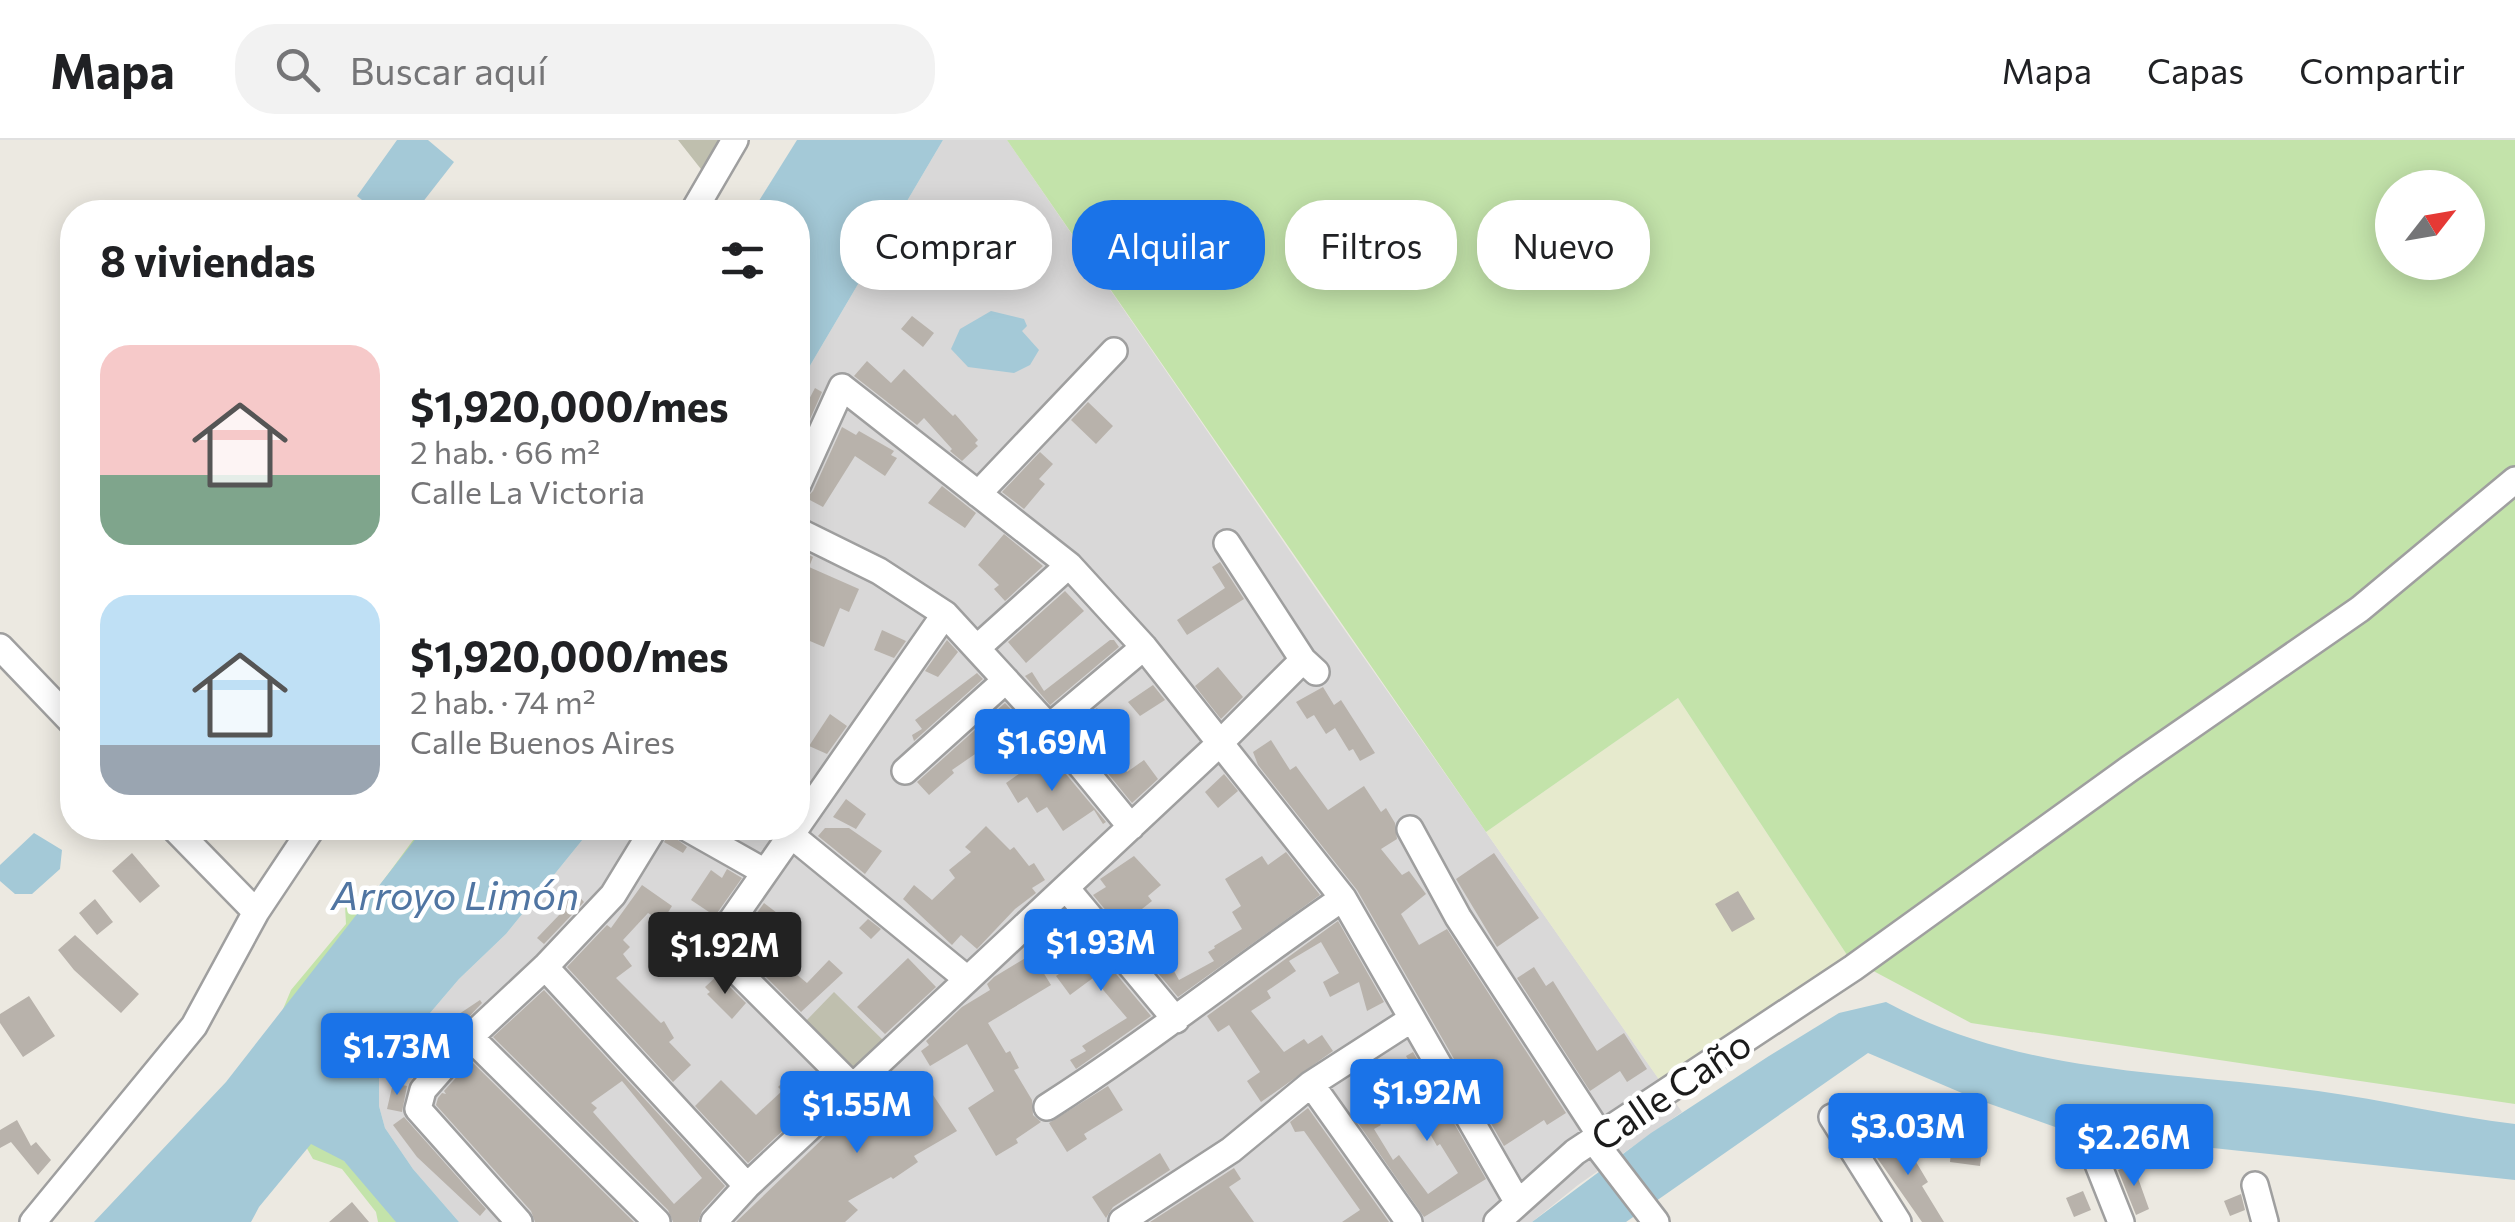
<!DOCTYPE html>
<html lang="es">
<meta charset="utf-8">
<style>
body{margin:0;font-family:Commissioner,sans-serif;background:#f2f2f2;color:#202124;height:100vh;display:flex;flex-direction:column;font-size:38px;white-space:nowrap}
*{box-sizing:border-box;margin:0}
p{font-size:32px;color:#757577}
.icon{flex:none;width:55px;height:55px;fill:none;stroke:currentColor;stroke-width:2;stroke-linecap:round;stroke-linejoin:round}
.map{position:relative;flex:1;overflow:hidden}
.side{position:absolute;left:60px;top:60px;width:750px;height:640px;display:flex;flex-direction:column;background:#fff;border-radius:40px;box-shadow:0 5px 25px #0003}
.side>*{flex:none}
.top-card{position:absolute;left:840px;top:60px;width:950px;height:90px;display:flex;gap:20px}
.needle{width:65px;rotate:59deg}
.buttons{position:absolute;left:2375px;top:30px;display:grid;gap:20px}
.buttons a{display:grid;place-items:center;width:110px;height:110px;border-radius:50%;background:#fff;box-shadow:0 5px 25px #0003;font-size:50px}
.price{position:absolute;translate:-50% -85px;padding:0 22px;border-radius:10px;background:#1a73e8;color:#fff;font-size:32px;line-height:65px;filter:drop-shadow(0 2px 5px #0008)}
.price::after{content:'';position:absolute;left:50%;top:60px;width:30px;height:22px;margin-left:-15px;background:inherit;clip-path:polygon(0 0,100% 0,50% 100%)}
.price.active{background:#222;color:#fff}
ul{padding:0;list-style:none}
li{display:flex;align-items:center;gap:30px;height:250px;padding:0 40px}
li span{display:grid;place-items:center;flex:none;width:280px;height:200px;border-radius:30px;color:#555}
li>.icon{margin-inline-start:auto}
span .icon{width:120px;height:120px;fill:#fffc;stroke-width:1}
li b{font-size:42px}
h2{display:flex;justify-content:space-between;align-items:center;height:120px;padding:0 40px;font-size:42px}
.chip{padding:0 35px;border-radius:40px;background:#fff;box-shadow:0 5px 25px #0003;font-size:35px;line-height:90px}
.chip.active{background:#1a73e8;color:#fff}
header{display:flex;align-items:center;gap:60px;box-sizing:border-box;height:140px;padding:0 50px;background:#fff;border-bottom:2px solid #e0e0e0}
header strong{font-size:48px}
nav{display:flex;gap:55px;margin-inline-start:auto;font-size:35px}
.search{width:700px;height:90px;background:#f2f2f2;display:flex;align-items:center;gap:25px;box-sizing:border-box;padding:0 35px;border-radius:40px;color:#757577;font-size:38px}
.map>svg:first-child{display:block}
.residential{fill:#d9d8d8}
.construction{fill:#bfbfae}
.farmland{fill:#e6eacd}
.grass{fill:#c3e3aa;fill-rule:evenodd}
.water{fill:#a4c9d7}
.building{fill:#b8b2ab;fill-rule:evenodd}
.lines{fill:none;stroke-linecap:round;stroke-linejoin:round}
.street-casing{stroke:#9f9f9f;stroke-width:30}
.street{stroke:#fff;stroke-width:25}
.labels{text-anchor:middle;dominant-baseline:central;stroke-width:9;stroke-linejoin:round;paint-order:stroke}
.street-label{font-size:38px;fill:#1b1b1b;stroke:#fff}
.water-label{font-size:40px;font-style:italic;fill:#5075a2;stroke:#fff}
</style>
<header>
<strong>Mapa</strong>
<div class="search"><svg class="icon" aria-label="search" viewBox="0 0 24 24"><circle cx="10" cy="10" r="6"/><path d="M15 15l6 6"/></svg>Buscar aquí</div>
<nav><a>Mapa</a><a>Capas</a><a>Compartir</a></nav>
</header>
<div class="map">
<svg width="2515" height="1082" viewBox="0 0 2515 1082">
<rect width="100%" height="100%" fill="#ece9e1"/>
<path class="residential" d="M943,0H1007L1320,455L1682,972L1578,1045L1532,1082H459L413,1029L385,988L379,966V933L459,839L506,794L592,688H798V246Z"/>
<path class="construction" d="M678,0H726L708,38Z
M834,852L888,905L856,936L803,884Z"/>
<path class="farmland" d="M1678,558L1849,818L1660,941L1486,692Z"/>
<path class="grass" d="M1007,0H2515V964L1971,883L1849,818L1678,558L1486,692ZM2392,48H2468V122H2392Z
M419,692L428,699L281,874L291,850L346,784L345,766L357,754L366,764Z
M323,1001L409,1082H378L376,1072L342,1029L313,1019L305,1005Z"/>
<path class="water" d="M397,0H428L454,22L415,72H377L357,56Z
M797,0H943L798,246V72H752Z
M991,171L1024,179L1027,186L1022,191L1039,210L1030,225L1014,233L968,227L951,209L960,189Z
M424,688H592L506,794L459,839L379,933V966L385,988L413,1029L459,1082H396L344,1021L311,1004L259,1067L251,1082H94L226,942Z
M34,693L62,710L60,729L32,754H15L0,741V725Z
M1886,862C2019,935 2171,931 2318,951C2384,960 2449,976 2515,984V1040L2072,993L1976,959L1868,913L1626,1082H1532L1651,993L1769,916L1839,873Z"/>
<path class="building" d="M912,176L934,193L923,207L901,189Z
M867,221L891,243L904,229L953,276L955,274L978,300L975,303L978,306L962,321L950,311L952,309L924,278L917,285L854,236Z
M815,248L822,252L798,306V280Z
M1088,262L1113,286L1096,304L1071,280Z
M842,287L856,295L859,291L894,311L891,315L897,318L885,336L855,316L823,367L806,358L813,351Z
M1040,312L1053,324L1039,339L1045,344L1024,369L1002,352Z
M942,346L976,373L965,388L928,363Z
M1004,394L1043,426L1005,461L994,449L999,445L978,425Z
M798,409L813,417L809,427L859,449L849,472L840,468L824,507L798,496Z
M1220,422L1244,459L1187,495L1177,480L1225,448L1212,427Z
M1065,451L1084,471L1026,523L1008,502Z
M882,490L906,501L894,518L874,510Z
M947,500L958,512L938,537L925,531Z
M1110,500H1114L1119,507L1050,565L1025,536L1032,532L1044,551Z
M1218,527L1243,557L1221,579L1195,546Z
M977,533L983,539L914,601L912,595L922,589L915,580Z
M1153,545L1165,560L1140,576L1128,562Z
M1323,547L1334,565L1341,560L1375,613L1360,621L1353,609L1349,611L1335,588L1326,594L1314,575L1307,579L1296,562Z
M1005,563L1040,601L1022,613L1007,592L952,630L954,633L929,655L917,642Z
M1097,568L1106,582L1080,599L1072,589Z
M830,574L847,586L827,614L809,606Z
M1271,600L1290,630L1296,626L1328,670L1364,646L1381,672L1386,668L1395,683L1397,699L1381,709L1402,735L1409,731L1426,754L1401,774L1419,805L1447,789L1566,973L1547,985L1544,980L1504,1006L1357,750L1258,625L1253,612Z
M1115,615L1127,632L1144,620L1158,639L1132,663L1101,625Z
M1043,617L1057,639L1065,633L1106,682L1103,684L1094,670L1063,691L1047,667L1037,673L1027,657L1018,663L1006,643Z
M1224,634L1238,651L1218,668L1205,652Z
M846,659L866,674L856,689L833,677Z
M986,686L1010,710L1014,707L1029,726L1034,723L1045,740L1032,748L1036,753L1015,769L977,809L961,795L952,805L903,759L914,745L932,760L955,738L949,730L971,712L965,707Z
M825,688H849L882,711L865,734L818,696Z
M671,690L674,697L687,707L683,713L664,702Z
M1286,712L1320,755L1178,857L1093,755L1106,747L1100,739L1134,716L1161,745L1148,756L1152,761L1132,777L1163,829L1170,824L1179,840L1214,821L1208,812L1215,808L1214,806L1242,789L1232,772L1241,766L1225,739L1262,716L1268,725Z
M132,713L160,746L140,763L112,731Z
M1494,713L1539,778L1497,807L1456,739Z
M727,729L742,738L715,776L691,760L711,730L722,738Z
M642,745L672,766L662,782L648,773L623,800L630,807L623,814L632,826L616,838L661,883L664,881L674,898L669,902L691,925L673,942L567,827L607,785L611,788Z
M572,749L584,762L544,804L537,798L562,772L556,765Z
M1738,751L1755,779L1732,792L1715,764Z
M95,759L113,782L97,795L79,773Z
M764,763L781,776L768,797L798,828L795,833L807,843L829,820L843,833L801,872L734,805Z
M1067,775L1151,876L1076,929L1070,920L1086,911L1082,906L1127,878L1093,838L1070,855L1056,836L1086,816L1061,779Z
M868,779L881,789L871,799L859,788Z
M1338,781L1384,862L1367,871L1359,842L1330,857L1323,842L1339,833L1321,802L1289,821L1296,831L1267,851L1271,858L1251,871L1284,912L1304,899L1308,904L1322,895L1333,911L1261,962L1247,941L1260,932L1229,885L1218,892L1207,876Z
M75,795L139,854L121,873L74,830L58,810Z
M1032,814L1051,845L988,883L1006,913L1010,911L1019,928L1014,930L1032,960L1033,975L1041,982L1016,999L1018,1003L996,1016L968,968L994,951L967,904L930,926L921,911L929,905L926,901L962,867L990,850L987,844L994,837Z
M908,818L936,847L885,894L857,867Z
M1534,827L1546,846L1553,841L1597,911L1624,893L1647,929L1627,942L1620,931L1590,951L1517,838Z
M718,835L746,863L732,879L707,854L710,852L705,847Z
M544,850L725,1046L702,1071L698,1082H673L668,1070L493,897ZM622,941L702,1038L674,1064L593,972L597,968L591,963Z
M29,856L55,896L23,917L0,883V874Z
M480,860L482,863L426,922L423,917L436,909L426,896Z
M1413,912L1486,1039L1424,1077L1353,976L1368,966L1381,985L1374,989L1393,1020L1399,1015L1428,1054L1458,1033L1440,1004L1437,1006L1420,976L1411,982L1398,962L1408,956L1403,948L1419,938L1406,916Z
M471,921L634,1082H535L531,1071L436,965L438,958L442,953L446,954L444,951Z
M795,931L819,957L748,1023L695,966L721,940L756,975L782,951L778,947Z
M919,934L957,991L914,1016L918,1022L893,1039L891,1037L848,1061L858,1070L845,1082H736L885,939L890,936L897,948Z
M393,943L407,946L402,972L387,969Z
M1108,946L1123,970L1084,994L1087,999L1067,1012L1049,983Z
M1308,968L1389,1082H1342L1360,1070L1304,991L1295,992L1290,982Z
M404,977L486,1069L480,1076L417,1017L393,985Z
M17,980L31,1006L36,1002L51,1020L38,1035L11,1002L0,1008V990Z
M1900,995L1928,1042L1922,1046L1944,1082H1922L1873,1012Z
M1952,1002L1983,1005L1980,1026L1950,1022Z
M1160,1013L1170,1030L1113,1067L1106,1078L1092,1057Z
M2133,1024L2149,1069L2136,1075L2118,1030Z
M1234,1028L1241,1039L1229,1047L1254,1082H1150Z
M2083,1051L2091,1070L2074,1077L2066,1058Z
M2241,1054L2245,1070L2230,1076L2224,1061Z
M352,1062L369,1082H329Z"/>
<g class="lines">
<defs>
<path id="street" d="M693,72L735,0
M798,344L842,247L1069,425L1144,507L1343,758L1518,1063
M978,354L1114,211
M798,391L879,431L945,474L1049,587L1131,687
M1227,403L1303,520L1316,532
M0,507L72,582
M977,508L1069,425
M1049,587L1144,507
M905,631L1006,540
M798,685L945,474
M174,688L256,772
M687,688L765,732
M796,688L713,807L853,947
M1410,689L1458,777L1600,995
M791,695L967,839
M1066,748L1176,880
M545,827L747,1046
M470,897L657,1082
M1311,944L1409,1082
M1047,967C1149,902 1243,826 1343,758
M1832,977L1898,1082
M1593,1000L1656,1082
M2096,1019L2121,1082
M2255,1045L2265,1082
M1122,1081L1231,1010L1311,944L1412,879
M33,1082L194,886L256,772L312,688
M519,1082L418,969L423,950L470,897L545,827L613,755L654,688
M714,1082L747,1046L1219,604L1303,520
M1497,1082L1575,1012L1853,828L2129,629L2360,469L2515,340"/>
</defs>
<use href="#street" class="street-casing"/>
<use href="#street" class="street"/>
</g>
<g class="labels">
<g class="street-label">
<text transform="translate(1670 949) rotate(-34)">Calle Caño</text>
</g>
<g class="water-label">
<text x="455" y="753">Arroyo Limón</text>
</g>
</g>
</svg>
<div class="buttons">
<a><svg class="needle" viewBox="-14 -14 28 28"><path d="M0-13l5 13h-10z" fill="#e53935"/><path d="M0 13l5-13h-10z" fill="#757577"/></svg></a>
</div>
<b class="price" style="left:1052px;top:654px">$1.69M</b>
<b class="price" style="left:1101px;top:854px">$1.93M</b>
<b class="price active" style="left:725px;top:857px">$1.92M</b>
<b class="price" style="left:397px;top:958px">$1.73M</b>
<b class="price" style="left:1427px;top:1004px">$1.92M</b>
<b class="price" style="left:857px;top:1016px">$1.55M</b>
<b class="price" style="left:1908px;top:1038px">$3.03M</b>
<b class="price" style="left:2134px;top:1049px">$2.26M</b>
<div class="top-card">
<a class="chip">Comprar</a>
<a class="chip active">Alquilar</a>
<a class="chip">Filtros</a>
<a class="chip">Nuevo</a>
</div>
<section class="side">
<h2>8 viviendas<svg class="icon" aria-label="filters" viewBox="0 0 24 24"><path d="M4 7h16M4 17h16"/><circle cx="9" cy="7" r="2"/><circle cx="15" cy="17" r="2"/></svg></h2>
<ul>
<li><span style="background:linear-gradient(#f6c9c9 65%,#7fa58c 0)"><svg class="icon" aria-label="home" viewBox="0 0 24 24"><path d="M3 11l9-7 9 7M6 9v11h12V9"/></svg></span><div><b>$1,920,000/mes</b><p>2 hab. · 66 m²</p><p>Calle La Victoria</p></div></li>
<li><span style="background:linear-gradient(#bfe0f5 75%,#9aa5b1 0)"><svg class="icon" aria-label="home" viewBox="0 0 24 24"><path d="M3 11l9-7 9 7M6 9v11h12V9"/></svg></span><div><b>$1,920,000/mes</b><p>2 hab. · 74 m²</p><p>Calle Buenos Aires</p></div></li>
</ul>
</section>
</div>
